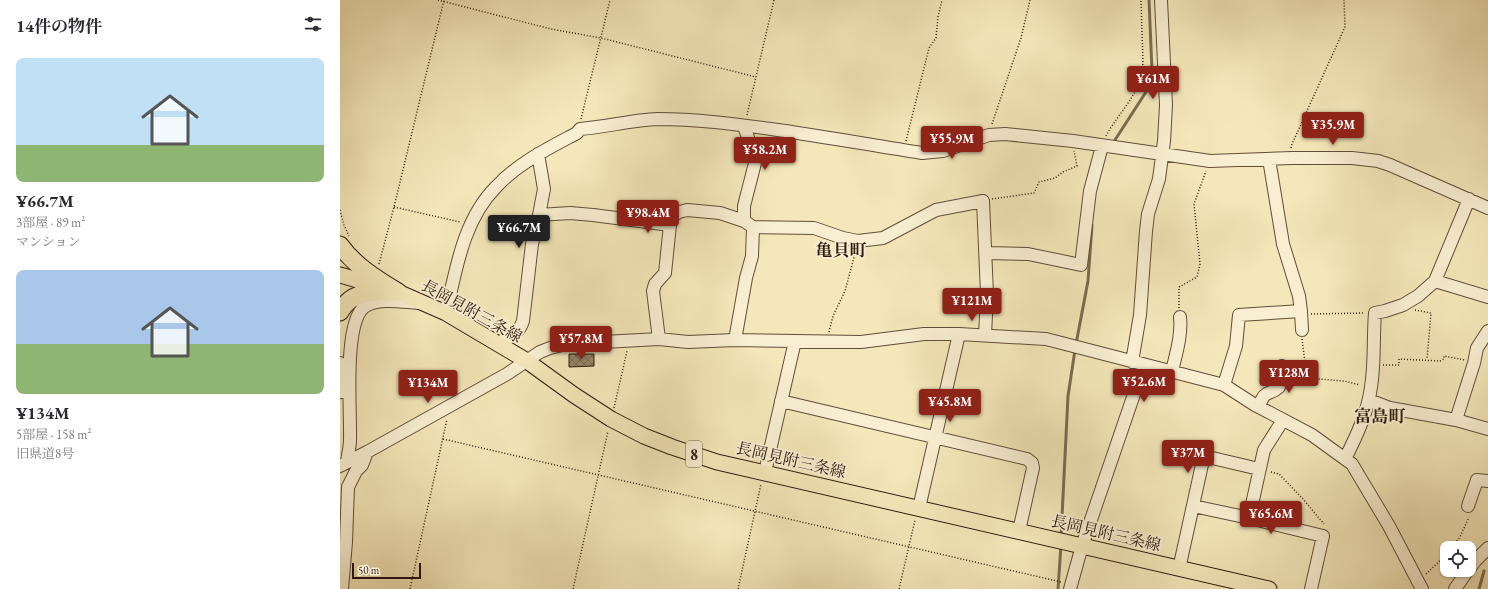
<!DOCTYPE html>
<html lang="ja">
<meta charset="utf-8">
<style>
body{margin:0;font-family:"EB Garamond","Noto Serif JP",serif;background:#f7f7f7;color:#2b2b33;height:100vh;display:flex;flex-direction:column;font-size:15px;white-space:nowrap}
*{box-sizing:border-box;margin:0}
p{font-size:13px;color:#7c7c81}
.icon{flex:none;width:22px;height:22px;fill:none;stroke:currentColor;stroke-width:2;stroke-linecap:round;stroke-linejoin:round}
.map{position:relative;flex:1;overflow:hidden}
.side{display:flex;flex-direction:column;background:#fff;width:340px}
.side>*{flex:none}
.buttons{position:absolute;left:1100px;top:541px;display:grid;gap:8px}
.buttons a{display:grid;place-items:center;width:36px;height:36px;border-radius:8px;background:#fff;box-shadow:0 1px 3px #0004;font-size:20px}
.scale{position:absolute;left:12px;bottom:10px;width:69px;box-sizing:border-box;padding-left:4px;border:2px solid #301a0f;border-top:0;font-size:11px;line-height:14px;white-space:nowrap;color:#301a0f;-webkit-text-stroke:3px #f8efd2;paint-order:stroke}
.price{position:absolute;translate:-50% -34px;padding:0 9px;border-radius:4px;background:#8f2418;color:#fff;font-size:13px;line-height:26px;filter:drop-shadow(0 1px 2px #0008)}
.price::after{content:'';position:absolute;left:50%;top:24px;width:12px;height:9px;margin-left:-6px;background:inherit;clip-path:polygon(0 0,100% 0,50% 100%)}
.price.selected{background:#222;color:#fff}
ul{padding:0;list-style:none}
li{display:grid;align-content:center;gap:8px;height:212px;padding:0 16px}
li span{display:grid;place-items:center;height:124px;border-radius:8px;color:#555}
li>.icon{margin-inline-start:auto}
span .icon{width:72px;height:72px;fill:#fffc;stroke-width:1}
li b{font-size:17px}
h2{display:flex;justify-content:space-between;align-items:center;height:48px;padding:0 16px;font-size:17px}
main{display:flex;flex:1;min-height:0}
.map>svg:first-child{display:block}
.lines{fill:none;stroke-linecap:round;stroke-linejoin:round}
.stream{stroke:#7d6b52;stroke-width:3}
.building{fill:url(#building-cross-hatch);stroke:#301a0f}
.minor-casing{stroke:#614d3a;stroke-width:14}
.major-casing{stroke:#301a0f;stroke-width:17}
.highway-casing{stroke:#301a0f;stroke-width:19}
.path{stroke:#301a0f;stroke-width:1.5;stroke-dasharray:1 2;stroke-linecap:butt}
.minor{stroke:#f8efd2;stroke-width:12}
.major{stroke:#f4e7b9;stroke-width:15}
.highway{stroke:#f4e7b9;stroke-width:17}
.labels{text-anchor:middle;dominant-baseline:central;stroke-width:3.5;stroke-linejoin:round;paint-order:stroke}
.shield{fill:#f8efd2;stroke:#6c5a4a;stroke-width:1}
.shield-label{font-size:15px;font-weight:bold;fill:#301a0f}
.street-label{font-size:16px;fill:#301a0f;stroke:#f8efd2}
.neighbourhood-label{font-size:17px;font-weight:bold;fill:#301a0f;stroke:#f8efd2}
</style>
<main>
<section class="side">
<h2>14件の物件<svg class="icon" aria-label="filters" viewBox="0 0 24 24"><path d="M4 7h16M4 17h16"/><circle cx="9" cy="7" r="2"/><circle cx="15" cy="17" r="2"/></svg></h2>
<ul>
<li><span style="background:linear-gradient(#bfe0f5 70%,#8fb573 0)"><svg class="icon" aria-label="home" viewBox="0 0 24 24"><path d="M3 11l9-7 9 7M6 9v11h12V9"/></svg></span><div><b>¥66.7M</b><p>3部屋 · 89 m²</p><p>マンション</p></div></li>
<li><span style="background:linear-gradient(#a9c7e8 60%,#8fb573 0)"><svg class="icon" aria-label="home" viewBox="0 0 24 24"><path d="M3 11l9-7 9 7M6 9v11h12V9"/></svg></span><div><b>¥134M</b><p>5部屋 · 158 m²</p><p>旧県道8号</p></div></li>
</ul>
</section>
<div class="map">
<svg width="1148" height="589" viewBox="0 0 1148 589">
<defs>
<pattern id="building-cross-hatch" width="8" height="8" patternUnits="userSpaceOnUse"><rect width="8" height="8" fill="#968567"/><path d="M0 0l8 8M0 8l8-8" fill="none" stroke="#7b6c53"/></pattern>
</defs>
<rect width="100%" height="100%" fill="#f4e7b9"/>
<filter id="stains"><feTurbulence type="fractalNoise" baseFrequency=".005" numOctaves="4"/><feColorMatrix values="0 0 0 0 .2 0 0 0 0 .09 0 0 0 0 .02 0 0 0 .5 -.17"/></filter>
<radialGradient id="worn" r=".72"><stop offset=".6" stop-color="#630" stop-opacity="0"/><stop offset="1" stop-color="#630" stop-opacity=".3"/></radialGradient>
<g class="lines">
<path class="stream" d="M773,143L806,92L812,71L809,0
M736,344L748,281L752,225
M721,537L728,396L735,350
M718,589L721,545
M1139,589L1144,571"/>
</g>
<path class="building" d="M229,354H254V366L229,367Z"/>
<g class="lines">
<defs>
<path id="minor" d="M199,215L230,213L253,215L330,225L333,216L339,212L347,210L380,213L404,221L413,227L474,228L503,238L518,241L543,238L596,210L643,201L647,294L645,335
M404,221V206L415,163L414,155L404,126
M646,253L688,254L741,265L750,191L762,146
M1095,281L1148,297
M961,311L962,330
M106,313C116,270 123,220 156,187C178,163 209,148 237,133L240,129C266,127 292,120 318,119C356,119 394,124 431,129C481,136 531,145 582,153L603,151L649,135L665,134L733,141L870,161L952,158H1012L1038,161L1050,165L1148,208
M319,339L313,291L315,284L325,273L330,225
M395,340L406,278L412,256L413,227
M158,343C169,337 179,334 183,321L192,244L199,215L204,189L198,154
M792,362L800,315L806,231L808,214L819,179L824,141L826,105L821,0
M0,363L1,392
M832,371C836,354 842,335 840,317
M884,385L896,346L899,315L961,311L959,296L943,244L929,159
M1029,400L1050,408L1116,420L1148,429
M441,401L687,459L692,463L693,468L679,531
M919,407C925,388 928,397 939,387L942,366
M1116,420L1134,363L1137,348L1148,331
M1005,459C1016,437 1028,412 1031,387C1035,362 1033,337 1035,313L1045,311L1063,305L1078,296L1095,281L1129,199
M7,461C8,454 10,447 10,440C11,413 3,324 24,307C38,297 62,302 78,303
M0,466L27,452L167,374L200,352L210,348L226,344L319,339L348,342L395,340L521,342L584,334H619L706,339L884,385L915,405L972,435L1012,464L1049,526L1082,589
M425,472L455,341
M853,506L909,518L983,536L971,589
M1128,506L1137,480L1148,481
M579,508L619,334
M909,518L924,450L943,420
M839,569L863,460L868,457L919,469
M1129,569L1136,560L1148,548
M2,589L6,542L8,487L16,471L22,465L27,452
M730,589L742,546L804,365
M1115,589L1128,570"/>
<path id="major" d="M0,275L58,292L106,313L187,361L234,395L271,419L304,436L332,447L377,462L929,589"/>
<path id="highway" d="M0,245C14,265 36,279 58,292
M0,312C11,290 36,291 58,292"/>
</defs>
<use href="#minor" class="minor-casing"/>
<use href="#major" class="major-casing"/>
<use href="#highway" class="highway-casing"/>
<path class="path" d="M98,0L211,29L261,38L416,77
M407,115L434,0
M241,119L270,0
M652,124L681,38L690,0
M766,136C775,119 792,101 798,85C801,78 802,71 803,63L801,0
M566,141L589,48L596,38L598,17L602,0
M951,148L952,144L1005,27L1004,0
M652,199L694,193L699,182L715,178L723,172L737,166L734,151
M54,207L120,222
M0,210L4,225L9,236
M39,264L54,207L104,0
M839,308V287L857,277L860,264L854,204L866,171
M1075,310L1091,313L1087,359
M971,314L1024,313
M489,332L493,316L505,291L516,250
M962,339L967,378L1004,381L1020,385
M951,364H964
M1043,365H1059V359L1100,361L1104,359V356L1125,360
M274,408L287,351
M103,439L721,582
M931,472L939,474L963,499L984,524
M1111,548L1120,537L1129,517
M1086,574L1107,554
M70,589L107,419
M233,589L268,431
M398,589L421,484
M559,589L575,520"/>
<use href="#minor" class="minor"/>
<use href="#major" class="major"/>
<use href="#highway" class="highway"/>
</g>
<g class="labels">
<rect class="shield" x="346" y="441" width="16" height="26" rx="3"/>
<g class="shield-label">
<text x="354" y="454">8</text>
</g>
<g class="street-label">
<text transform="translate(132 311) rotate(29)">長岡見附三条線</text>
<text transform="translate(451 460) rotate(13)">長岡見附三条線</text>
<text transform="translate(766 533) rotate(13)">長岡見附三条線</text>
</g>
<g class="neighbourhood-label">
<text x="501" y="250">亀貝町</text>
<text x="1040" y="416">富島町</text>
</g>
</g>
<rect width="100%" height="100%" filter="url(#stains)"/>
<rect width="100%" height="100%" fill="url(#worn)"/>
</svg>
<div class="buttons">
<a><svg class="icon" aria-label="locate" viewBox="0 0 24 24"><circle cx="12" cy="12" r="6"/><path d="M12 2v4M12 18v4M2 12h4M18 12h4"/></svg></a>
</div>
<div class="scale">50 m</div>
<b class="price" style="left:813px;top:100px">¥61M</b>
<b class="price" style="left:993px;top:146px">¥35.9M</b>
<b class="price" style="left:612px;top:160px">¥55.9M</b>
<b class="price" style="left:425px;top:171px">¥58.2M</b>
<b class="price" style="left:308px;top:234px">¥98.4M</b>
<b class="price selected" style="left:179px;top:249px">¥66.7M</b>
<b class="price" style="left:632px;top:322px">¥121M</b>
<b class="price" style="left:241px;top:360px">¥57.8M</b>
<b class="price" style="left:949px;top:394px">¥128M</b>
<b class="price" style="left:804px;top:403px">¥52.6M</b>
<b class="price" style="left:88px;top:404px">¥134M</b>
<b class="price" style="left:610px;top:423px">¥45.8M</b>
<b class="price" style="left:848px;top:474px">¥37M</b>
<b class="price" style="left:931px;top:535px">¥65.6M</b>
</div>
</main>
